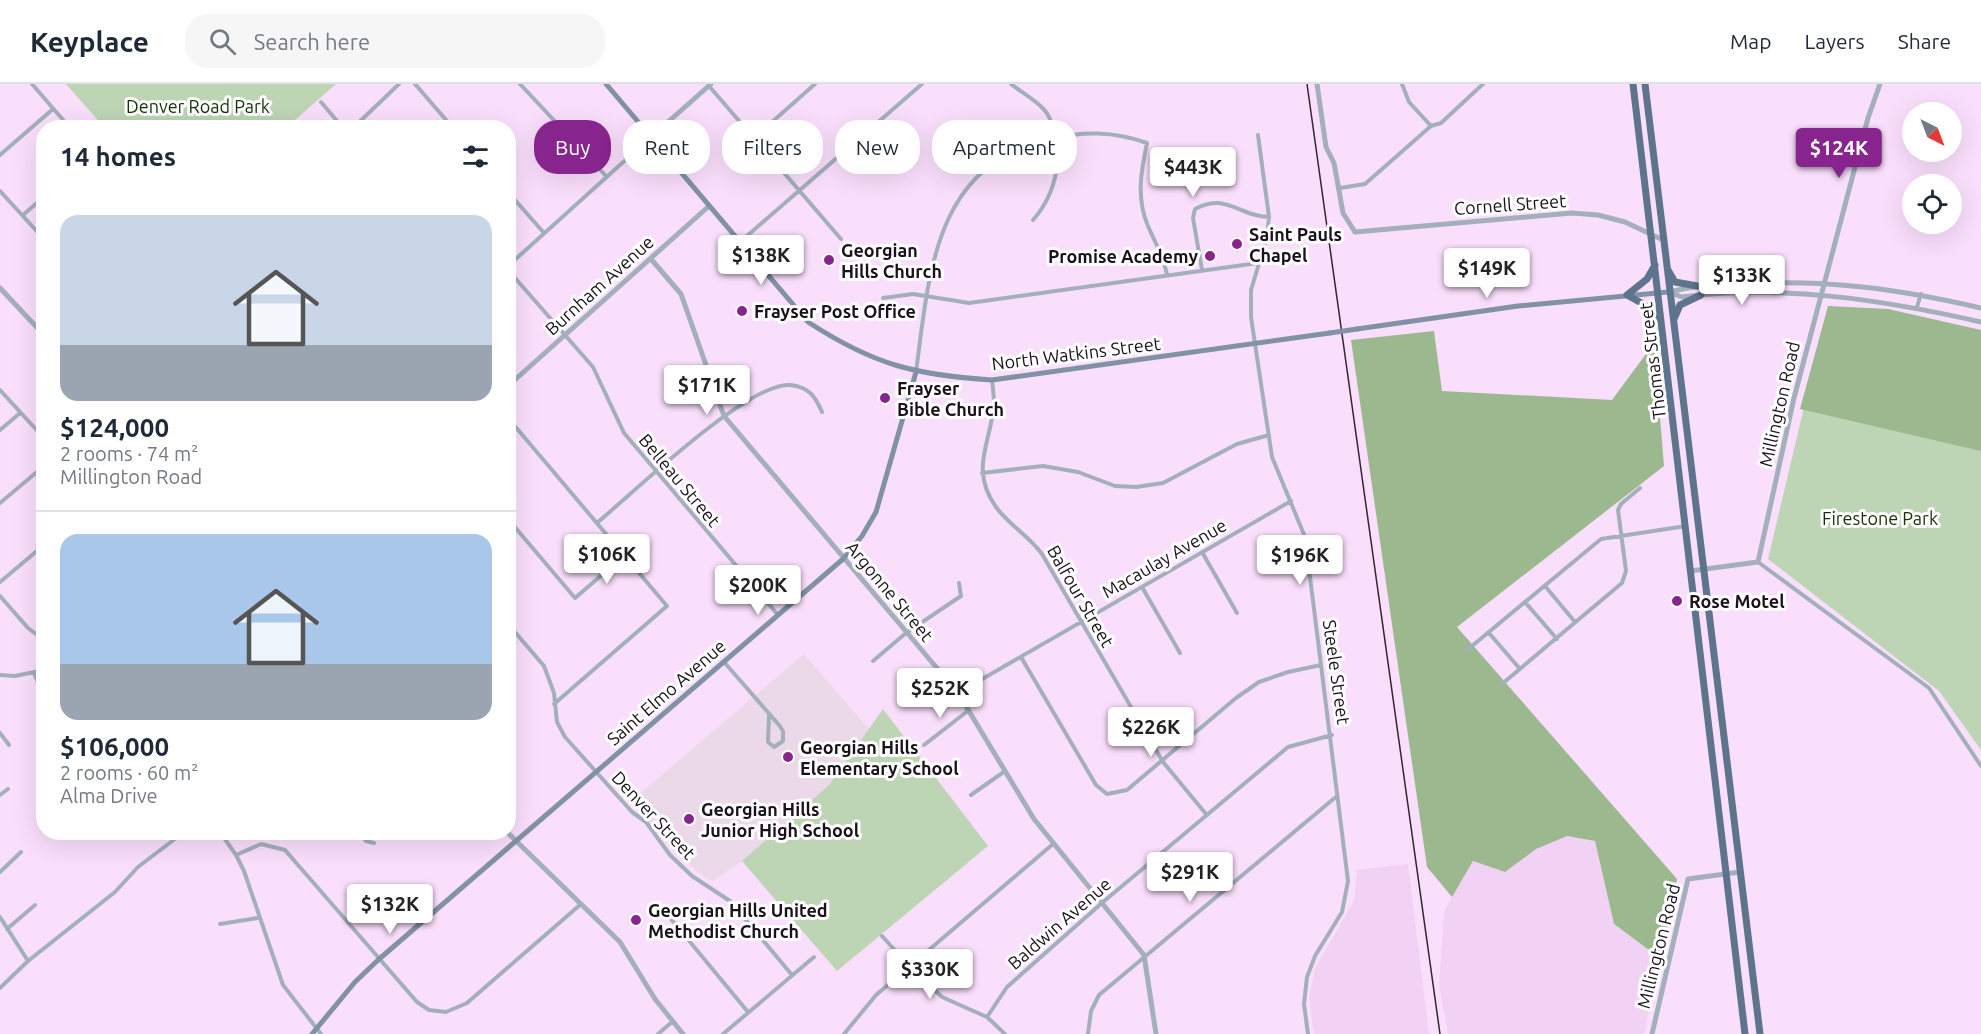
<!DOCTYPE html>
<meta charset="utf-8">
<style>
body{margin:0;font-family:Ubuntu,sans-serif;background:#f6f6f7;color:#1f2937;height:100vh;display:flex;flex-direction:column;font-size:22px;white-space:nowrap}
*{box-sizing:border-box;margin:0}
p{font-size:20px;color:#747a83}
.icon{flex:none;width:33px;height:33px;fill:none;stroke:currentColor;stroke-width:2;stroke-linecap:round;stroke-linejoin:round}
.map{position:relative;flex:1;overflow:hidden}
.panel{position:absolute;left:36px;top:36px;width:480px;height:720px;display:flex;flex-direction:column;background:#fff;border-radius:24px;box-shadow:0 6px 24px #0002}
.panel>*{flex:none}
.banner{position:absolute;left:534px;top:36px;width:570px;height:54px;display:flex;gap:12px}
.needle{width:39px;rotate:138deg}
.buttons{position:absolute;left:1902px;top:18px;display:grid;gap:12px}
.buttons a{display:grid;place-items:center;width:60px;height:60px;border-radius:50%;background:#fff;box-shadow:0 6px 24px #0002;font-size:30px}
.price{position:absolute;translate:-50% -51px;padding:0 14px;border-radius:6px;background:#fff;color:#222;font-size:20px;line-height:39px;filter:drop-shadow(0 2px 3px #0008)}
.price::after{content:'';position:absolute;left:50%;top:36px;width:18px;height:14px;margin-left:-9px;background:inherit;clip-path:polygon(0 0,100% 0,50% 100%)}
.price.selected{background:#88248d;color:#fff}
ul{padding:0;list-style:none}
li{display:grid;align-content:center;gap:12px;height:318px;padding:0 24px}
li+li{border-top:2px solid #e0e1e3}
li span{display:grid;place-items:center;height:186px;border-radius:18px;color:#555}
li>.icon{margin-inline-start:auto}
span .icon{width:108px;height:108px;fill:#fffc;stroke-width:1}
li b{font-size:26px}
h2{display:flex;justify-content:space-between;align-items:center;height:72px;padding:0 24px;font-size:26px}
.pill{padding:0 21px;border-radius:24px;background:#fff;box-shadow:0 6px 24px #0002;font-size:21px;line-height:54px}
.pill.selected{background:#88248d;color:#fff}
header{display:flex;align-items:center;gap:36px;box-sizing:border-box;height:84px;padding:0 30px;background:#fff;border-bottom:2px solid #e0e1e3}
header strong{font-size:28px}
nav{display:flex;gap:33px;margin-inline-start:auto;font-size:21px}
.search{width:420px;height:54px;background:#f6f6f7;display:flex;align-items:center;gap:15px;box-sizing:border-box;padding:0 21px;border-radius:24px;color:#747a83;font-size:22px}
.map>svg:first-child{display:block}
.built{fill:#f1d2f5}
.education{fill:#ebd9ea}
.green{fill:#bdd4b5}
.forest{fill:#9bb88f}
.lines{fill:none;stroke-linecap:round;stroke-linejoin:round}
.minor{stroke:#a3afbb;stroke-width:4}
.tertiary{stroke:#a3afbb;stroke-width:5}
.secondary{stroke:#8192a4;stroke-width:5}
.trunk{stroke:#5e748c;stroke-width:7}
.rail{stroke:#312632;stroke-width:1.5}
.secondary-bridge{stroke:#8192a4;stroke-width:5}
.poi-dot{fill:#88248d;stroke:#fff;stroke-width:2}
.labels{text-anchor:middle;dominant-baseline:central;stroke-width:6;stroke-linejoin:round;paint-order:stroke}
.park-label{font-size:18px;fill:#153106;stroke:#fff}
.street-label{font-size:18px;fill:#1a111b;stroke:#fff}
.poi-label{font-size:18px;font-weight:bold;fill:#1a111b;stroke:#fff;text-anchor:start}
</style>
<header>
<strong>Keyplace</strong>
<div class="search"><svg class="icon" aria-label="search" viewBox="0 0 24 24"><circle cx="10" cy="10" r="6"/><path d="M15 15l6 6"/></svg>Search here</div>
<nav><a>Map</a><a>Layers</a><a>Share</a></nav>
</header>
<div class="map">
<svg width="1981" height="950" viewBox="0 0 1981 950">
<rect width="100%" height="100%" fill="#fadffc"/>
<path class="built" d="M1567,752L1595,757L1614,840L1661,875L1644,950H1448L1439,902L1444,827L1473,777L1505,787L1536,765Z
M1408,780L1429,950H1314L1309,913L1315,885L1354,817L1357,786Z"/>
<path class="education" d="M804,570L869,645L829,701L742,777L713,797L704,793L671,764L630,718Z"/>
<path class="green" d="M66,0H336L286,44L104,43Z
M1828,222L1981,253V666L1939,607L1768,475Z
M883,625L988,762L837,887L742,777L829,701Z"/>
<path class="forest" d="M1828,222L1888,225L1981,246V367L1800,325Z
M1434,247L1442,307L1612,316L1654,259L1664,382L1457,543L1677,795L1661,875L1614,840L1595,757L1567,752L1536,765L1505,788L1473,777L1452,813L1427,783L1351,256Z"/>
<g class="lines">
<path class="minor" d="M32,0L70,44
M415,0L453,44
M520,0L606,92
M1011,0C1022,9 1043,20 1049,33C1066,66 1057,109 1033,136
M1402,0L1409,18L1431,42
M709,2L841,155
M321,18L343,44
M353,44L399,0
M1258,51L1269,133L1267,153L1251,206V233L1272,373L1305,453L1348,797L1342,828L1315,872L1307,893L1304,920L1308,950
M755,53L815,0
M0,71L53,25
M1340,104L1365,100L1431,42L1441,39L1483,0
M0,107L44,155
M508,108L544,149
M23,131L38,118
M740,158L922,0
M508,182L651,53
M508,186L593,283L624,349L778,531
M1202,186L1193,134L1195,125C1227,108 1240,133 1269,133
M883,214L913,210L969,219L1258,179
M1917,223L1921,210
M916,288C929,191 934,80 1049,55C1083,47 1113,47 1147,59C1141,87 1136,114 1148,142C1156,161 1162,169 1167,190
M992,296C993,304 994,312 994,320C991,359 969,385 996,423C1008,440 1029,452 1042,470L1163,678L1206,730
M0,306L44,354
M508,334L667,522L554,620
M0,346L20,329
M982,389L1043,382L1078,388L1115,402L1136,403L1163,399L1237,360L1269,351
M0,419L44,382
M508,435L575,514L625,471
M598,438C633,409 748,298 790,301C809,303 815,312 822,328
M1202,468L1237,529
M1758,478L1929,604L1981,682
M0,498L44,461
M1545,502L1575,538
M1142,503L1180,569
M0,512L28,544L44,556
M1525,518L1557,555
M508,540L544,582L554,609L557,638L565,653L632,728L646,738L670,771L692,792L730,817L792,891
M1489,549L1520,585
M1466,567L1601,455L1686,442
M1021,573L1096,701L1107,710L1127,706L1236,614L1259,598L1288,588L1321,581
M873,577L906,549L961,512L959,499
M724,578L779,641L783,647V657L774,663L768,658L769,630
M34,589L44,612
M0,591L15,592L44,586
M1502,600L1622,499L1626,487L1618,426L1621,420L1640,404
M958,609L1291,417
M0,649L9,661
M924,661L969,626
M0,711L8,705
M971,711L1005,687
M220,748L236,771L244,787L283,901L321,950
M359,748L366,757L374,759
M236,771L261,760L285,766L417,918L429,926L446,928L467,919L581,820
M0,788L21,768
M0,833L28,877
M671,835L748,928
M220,840L258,834
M7,845L35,821
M882,852L910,883L942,913L987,933L1005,950
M0,904L28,877L115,808L138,783L184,748
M987,933L1007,903L1103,818L1288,663L1332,651
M658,950L672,938
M723,950L814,873
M844,950L876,911L1053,760
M1088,950L1091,927L1099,911L1337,712"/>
<path class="tertiary" d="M1317,0L1326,63L1334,79L1343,129L1355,148L1572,129L1598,131L1625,138L1663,156
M651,53L711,0
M651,175L681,210L724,332L958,609L1034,735L1144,871L1156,950
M0,204L44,251
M1668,208L1682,213C1781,200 1884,216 1981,238
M1670,208C1694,201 1719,201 1743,200C1827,195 1899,205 1981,224
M508,302L709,122
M1690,487L1758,478L1794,314L1868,34L1880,0
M507,748L620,858L655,915L683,950
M1652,950L1688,795L1740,788"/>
<path class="secondary" d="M606,0L808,238C874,281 915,291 992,296L1330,249
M1357,245L1518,222L1668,208
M312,950L355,898L378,876L843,475L862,452L876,428L916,288"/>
<path class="trunk" d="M1633,0L1745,950
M1645,0L1760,950
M1655,181L1647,195L1627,211L1645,221L1660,236
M1668,186L1675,198L1697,202
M1674,235L1680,221L1701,211"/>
<path class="rail" d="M1307,0L1440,950"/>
<path class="secondary-bridge" d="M1330,249L1357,245"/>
</g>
<g class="poi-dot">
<circle cx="1237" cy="160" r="6"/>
<circle cx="1210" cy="172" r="6"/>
<circle cx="829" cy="176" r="6"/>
<circle cx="742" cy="227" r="6"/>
<circle cx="885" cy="314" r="6"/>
<circle cx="1677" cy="517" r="6"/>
<circle cx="788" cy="673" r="6"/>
<circle cx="689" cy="735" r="6"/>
<circle cx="636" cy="836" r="6"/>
</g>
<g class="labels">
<g class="park-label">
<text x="198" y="22">Denver Road Park</text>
<text x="1880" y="434">Firestone Park</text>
</g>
<g class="street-label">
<text transform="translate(1510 120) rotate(-4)">Cornell Street</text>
<text transform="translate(599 201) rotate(-42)">Burnham Avenue</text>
<text transform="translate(1076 269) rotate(-7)">North Watkins Street</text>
<text transform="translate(1652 277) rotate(-97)">Thomas Street</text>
<text transform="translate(1779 320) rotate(-77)">Millington Road</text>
<text transform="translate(680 396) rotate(50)">Belleau Street</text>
<text transform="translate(1164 474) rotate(-30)">Macaulay Avenue</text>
<text transform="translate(890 507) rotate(50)">Argonne Street</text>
<text transform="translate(1081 512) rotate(60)">Balfour Street</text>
<text transform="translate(1337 588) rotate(82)">Steele Street</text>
<text transform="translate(666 608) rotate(-41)">Saint Elmo Avenue</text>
<text transform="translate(654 731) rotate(47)">Denver Street</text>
<text transform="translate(1059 839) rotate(-41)">Baldwin Avenue</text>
<text transform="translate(1658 862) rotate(-76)">Millington Road</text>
</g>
<g class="poi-label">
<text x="1249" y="150">Saint Pauls<tspan x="1249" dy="21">Chapel</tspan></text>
<text x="841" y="166">Georgian<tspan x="841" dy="21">Hills Church</tspan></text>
<text x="1198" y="172" text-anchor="end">Promise Academy</text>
<text x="754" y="227">Frayser Post Office</text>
<text x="897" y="304">Frayser<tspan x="897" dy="21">Bible Church</tspan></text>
<text x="1689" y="517">Rose Motel</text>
<text x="800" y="663">Georgian Hills<tspan x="800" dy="21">Elementary School</tspan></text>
<text x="701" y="725">Georgian Hills<tspan x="701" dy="21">Junior High School</tspan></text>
<text x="648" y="826">Georgian Hills United<tspan x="648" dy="21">Methodist Church</tspan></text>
</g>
</g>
</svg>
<div class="buttons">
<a><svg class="needle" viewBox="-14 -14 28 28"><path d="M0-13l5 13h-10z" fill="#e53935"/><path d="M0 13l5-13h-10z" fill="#747a83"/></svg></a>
<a><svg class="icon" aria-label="locate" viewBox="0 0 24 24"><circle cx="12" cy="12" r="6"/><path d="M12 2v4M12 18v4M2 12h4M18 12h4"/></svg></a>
</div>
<b class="price selected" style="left:1839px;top:95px">$124K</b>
<b class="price" style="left:1193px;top:114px">$443K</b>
<b class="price" style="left:761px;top:202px">$138K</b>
<b class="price" style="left:1487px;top:215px">$149K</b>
<b class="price" style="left:1742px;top:222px">$133K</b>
<b class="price" style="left:707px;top:332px">$171K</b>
<b class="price" style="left:607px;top:501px">$106K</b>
<b class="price" style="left:1300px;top:502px">$196K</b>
<b class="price" style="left:758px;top:532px">$200K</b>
<b class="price" style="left:940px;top:635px">$252K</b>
<b class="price" style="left:1151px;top:674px">$226K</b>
<b class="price" style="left:1190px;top:819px">$291K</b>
<b class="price" style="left:390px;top:851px">$132K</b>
<b class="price" style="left:930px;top:916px">$330K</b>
<div class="banner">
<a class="pill selected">Buy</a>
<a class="pill">Rent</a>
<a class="pill">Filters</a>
<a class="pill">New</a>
<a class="pill">Apartment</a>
</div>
<section class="panel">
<h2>14 homes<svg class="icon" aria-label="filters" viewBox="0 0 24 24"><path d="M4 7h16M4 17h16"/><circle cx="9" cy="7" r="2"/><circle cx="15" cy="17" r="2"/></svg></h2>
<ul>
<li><span style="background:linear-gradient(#c9d6e8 70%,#9aa5b1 0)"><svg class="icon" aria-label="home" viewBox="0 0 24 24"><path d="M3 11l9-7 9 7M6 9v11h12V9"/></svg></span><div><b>$124,000</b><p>2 rooms · 74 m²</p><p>Millington Road</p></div></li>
<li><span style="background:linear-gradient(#a9c7e8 70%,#9aa5b1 0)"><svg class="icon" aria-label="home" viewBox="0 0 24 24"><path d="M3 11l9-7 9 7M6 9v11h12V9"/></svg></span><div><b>$106,000</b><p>2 rooms · 60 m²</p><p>Alma Drive</p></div></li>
</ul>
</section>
</div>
